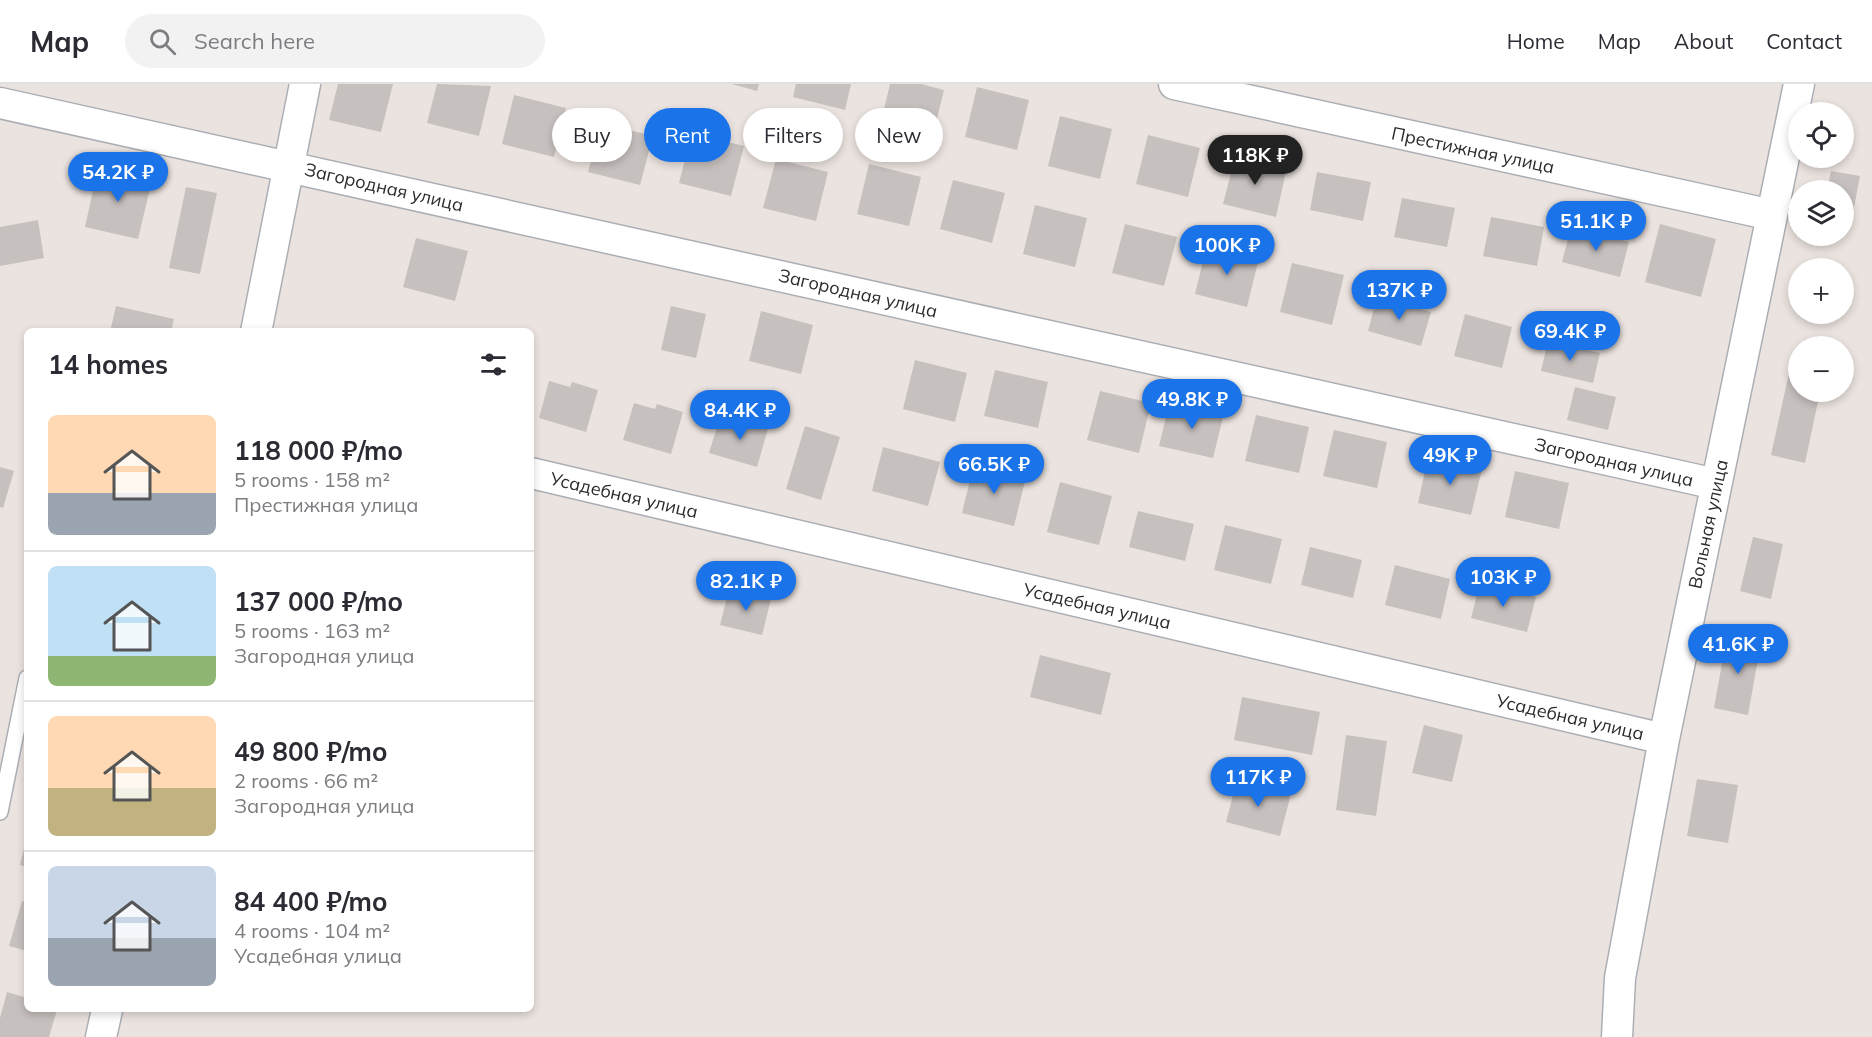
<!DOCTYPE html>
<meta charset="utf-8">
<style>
body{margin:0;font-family:Mulish,sans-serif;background:#f2f2f3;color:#2b2b33;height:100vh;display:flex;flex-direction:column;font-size:22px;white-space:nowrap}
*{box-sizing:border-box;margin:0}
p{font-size:20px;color:#7c7c81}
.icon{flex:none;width:33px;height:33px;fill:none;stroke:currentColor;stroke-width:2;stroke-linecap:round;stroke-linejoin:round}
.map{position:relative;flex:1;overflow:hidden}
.drawer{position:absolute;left:24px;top:244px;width:510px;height:684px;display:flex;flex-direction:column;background:#fff;border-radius:9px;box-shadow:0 3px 9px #0003}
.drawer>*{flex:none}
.hud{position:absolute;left:552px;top:24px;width:570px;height:54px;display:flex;gap:12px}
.controls{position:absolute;left:1788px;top:18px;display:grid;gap:12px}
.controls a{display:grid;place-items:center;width:66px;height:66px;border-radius:50%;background:#fff;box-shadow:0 3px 9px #0003;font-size:30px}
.price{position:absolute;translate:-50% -51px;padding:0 14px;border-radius:21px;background:#1a73e8;color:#fff;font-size:20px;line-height:39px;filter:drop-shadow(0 2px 3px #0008)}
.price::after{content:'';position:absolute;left:50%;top:36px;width:18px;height:14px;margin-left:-9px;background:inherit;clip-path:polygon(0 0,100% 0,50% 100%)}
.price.current{background:#222;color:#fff}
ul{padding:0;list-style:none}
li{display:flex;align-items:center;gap:18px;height:150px;padding:0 24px}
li+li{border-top:2px solid #e1e1e2}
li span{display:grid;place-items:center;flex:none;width:168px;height:120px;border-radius:9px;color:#555}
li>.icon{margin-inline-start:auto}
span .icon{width:72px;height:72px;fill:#fffc;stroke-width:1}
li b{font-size:26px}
h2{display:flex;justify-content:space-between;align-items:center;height:72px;padding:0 24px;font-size:26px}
.pill{padding:0 21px;border-radius:27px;background:#fff;box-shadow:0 3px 9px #0003;font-size:21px;line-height:54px}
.pill.current{background:#1a73e8;color:#fff}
header{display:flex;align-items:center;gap:36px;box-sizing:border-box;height:84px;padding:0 30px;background:#fff;border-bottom:2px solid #e1e1e2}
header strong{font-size:28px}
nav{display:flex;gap:33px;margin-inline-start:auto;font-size:21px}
.search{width:420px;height:54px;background:#f2f2f3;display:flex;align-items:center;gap:15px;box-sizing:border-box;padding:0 21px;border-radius:33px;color:#7c7c81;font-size:22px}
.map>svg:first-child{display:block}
.building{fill:#c6c0be}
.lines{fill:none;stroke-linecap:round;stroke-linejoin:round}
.lane-casing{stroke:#abafb5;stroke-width:18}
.street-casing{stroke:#abafb5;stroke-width:33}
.lane{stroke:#fff;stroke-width:15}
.street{stroke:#fff;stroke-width:30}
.labels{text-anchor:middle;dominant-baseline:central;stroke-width:5;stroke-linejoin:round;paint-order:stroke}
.street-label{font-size:18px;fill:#2b2b2b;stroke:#fff}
</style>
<header>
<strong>Map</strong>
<div class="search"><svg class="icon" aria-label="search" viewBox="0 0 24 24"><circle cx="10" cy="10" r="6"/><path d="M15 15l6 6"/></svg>Search here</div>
<nav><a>Home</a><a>Map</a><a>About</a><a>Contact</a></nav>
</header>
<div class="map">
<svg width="1872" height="953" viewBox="0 0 1872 953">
<rect width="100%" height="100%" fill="#ebe3df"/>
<path class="building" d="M338,0H393L381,48L329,36Z
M437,0L491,2L479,52L427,39Z
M732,0H759L757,7Z
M796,0H851L845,26L793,13Z
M890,0H921L944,6L932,55L880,42Z
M977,3L1029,16L1017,66L965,53Z
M514,11L566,24L554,73L502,60Z
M1060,32L1112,45L1100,95L1048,82Z
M601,39L653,52L640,101L588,88Z
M692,49L744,62L731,112L679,99Z
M1148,51L1200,64L1188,113L1136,100Z
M1236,70L1287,83L1276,133L1223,120Z
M776,75L828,88L816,137L763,124Z
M869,80L921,93L909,142L857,130Z
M98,84L152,96L138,155L85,143Z
M1831,87L1860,92L1851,139L1844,138V106H1827Z
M1317,88L1371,98L1363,137L1310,126Z
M953,96L1005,109L992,159L940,145Z
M186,103L217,109L200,190L169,184Z
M1402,114L1455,124L1447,163L1394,153Z
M1035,121L1087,134L1075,183L1023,170Z
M1491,133L1544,143L1537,182L1483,172Z
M38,136L44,174L0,182V143Z
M1125,140L1177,153L1164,202L1112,189Z
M1660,140L1716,155L1701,213L1645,198Z
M1571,143L1629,158L1620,193L1562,178Z
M416,154L468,167L455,217L403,203Z
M1207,161L1259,174L1247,223L1195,210Z
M1292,179L1344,191L1332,241L1280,228Z
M1377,213L1431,228L1421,262L1368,247Z
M116,222L174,235L171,248H110Z
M671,222L706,230L696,274L661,266Z
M761,227L813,241L801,290L749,277Z
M1465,230L1512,243L1502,284L1454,272Z
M1548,257L1600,269L1593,299L1541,287Z
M915,276L967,289L955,338L903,325Z
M995,286L1048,298L1038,344L984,332Z
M1789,289L1798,291V308H1820L1805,379L1771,371Z
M549,297L570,303L572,298L598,306L586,348L539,334Z
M1575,303L1616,313L1608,346L1567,336Z
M1100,307L1151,319L1139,369L1087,356Z
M1170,317L1224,329L1213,374L1159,362Z
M634,319L655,325L657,320L683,328L671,370L623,356Z
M1256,331L1309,343L1299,389L1245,377Z
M720,333L741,339L742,334L769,341L757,383L709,369Z
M805,342L840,353L821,416L786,405Z
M1334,346L1387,358L1377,404L1323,392Z
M883,363L940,378L928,422L872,407Z
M1428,373L1482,385L1471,431L1418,419Z
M974,380L1026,393L1014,442L962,429Z
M0,383L14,387L3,424L0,423Z
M1515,387L1569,399L1559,445L1505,433Z
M1060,398L1112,412L1099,461L1047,448Z
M1138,427L1194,440L1185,477L1129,463Z
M1225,441L1282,455L1271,500L1214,486Z
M1753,453L1783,460L1771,515L1740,507Z
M1310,463L1362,476L1353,514L1301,501Z
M1395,481L1450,495L1441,535L1385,521Z
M1480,499L1536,513L1527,548L1471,534Z
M729,505L771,515L762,551L720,541Z
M1727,552L1761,558L1748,631L1714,624Z
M1040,571L1111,589L1101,631L1030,613Z
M1242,613L1320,628L1312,671L1234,656Z
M1424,641L1463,651L1452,698L1412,689Z
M1346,651L1387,657L1376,732L1336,726Z
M1697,695L1738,701L1728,759L1687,752Z
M1237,696L1291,710L1280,752L1226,738Z
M26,757H27V783L20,781Z
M22,817L27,818V867L9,862Z
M7,908L27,914V926H57L49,953H0V934Z"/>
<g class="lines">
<defs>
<path id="lane" d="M0,728L27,594"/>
<path id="street" d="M1174,0L1772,131
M0,19L1716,400
M256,248L305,0
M531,389L1664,655
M101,953L107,926
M1617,953L1620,894L1664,655L1799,0"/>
</defs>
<use href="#lane" class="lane-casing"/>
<use href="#street" class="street-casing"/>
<use href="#lane" class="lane"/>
<use href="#street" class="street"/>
</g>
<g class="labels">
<g class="street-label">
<text transform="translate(1473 66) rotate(12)">Престижная улица</text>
<text transform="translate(384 103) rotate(13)">Загородная улица</text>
<text transform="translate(858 209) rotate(13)">Загородная улица</text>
<text transform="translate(1614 378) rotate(13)">Загородная улица</text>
<text transform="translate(624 411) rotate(13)">Усадебная улица</text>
<text transform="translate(1708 440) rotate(-78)">Вольная улица</text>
<text transform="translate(1097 522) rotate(13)">Усадебная улица</text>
<text transform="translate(1570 633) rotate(13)">Усадебная улица</text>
</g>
</g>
</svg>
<div class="controls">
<a><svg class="icon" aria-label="locate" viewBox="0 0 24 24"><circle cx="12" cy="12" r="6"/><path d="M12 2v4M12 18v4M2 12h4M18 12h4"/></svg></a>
<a><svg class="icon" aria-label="layers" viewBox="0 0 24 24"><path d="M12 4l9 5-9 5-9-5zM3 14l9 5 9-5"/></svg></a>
<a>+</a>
<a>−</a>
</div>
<b class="price current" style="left:1255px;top:102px">118K ₽</b>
<b class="price" style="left:118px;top:119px">54.2K ₽</b>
<b class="price" style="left:1596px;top:168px">51.1K ₽</b>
<b class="price" style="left:1227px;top:192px">100K ₽</b>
<b class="price" style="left:1399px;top:237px">137K ₽</b>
<b class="price" style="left:1570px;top:278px">69.4K ₽</b>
<b class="price" style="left:1192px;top:346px">49.8K ₽</b>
<b class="price" style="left:740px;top:357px">84.4K ₽</b>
<b class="price" style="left:1450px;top:402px">49K ₽</b>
<b class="price" style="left:994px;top:411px">66.5K ₽</b>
<b class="price" style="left:1503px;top:524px">103K ₽</b>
<b class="price" style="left:746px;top:528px">82.1K ₽</b>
<b class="price" style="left:1738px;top:591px">41.6K ₽</b>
<b class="price" style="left:1258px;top:724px">117K ₽</b>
<div class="hud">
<a class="pill">Buy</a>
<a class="pill current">Rent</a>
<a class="pill">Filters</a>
<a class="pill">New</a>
</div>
<section class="drawer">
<h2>14 homes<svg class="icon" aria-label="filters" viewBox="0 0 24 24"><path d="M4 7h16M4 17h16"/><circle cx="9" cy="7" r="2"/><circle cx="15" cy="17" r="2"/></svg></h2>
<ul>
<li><span style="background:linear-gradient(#ffd9b3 65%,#9aa5b1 0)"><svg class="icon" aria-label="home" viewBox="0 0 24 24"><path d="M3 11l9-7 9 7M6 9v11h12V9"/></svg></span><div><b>118 000 ₽/mo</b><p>5 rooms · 158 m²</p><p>Престижная улица</p></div></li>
<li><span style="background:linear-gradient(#bfe0f5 75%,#8fb573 0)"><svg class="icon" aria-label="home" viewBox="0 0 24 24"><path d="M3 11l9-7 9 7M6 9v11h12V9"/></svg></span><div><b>137 000 ₽/mo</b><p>5 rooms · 163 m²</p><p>Загородная улица</p></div></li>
<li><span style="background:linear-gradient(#ffd9b3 60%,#c2b280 0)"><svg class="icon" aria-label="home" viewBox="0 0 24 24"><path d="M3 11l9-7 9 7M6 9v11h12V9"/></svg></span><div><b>49 800 ₽/mo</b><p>2 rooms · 66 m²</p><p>Загородная улица</p></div></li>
<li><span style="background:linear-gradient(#c9d6e8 60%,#9aa5b1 0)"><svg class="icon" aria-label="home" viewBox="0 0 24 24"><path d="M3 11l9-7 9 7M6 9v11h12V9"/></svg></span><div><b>84 400 ₽/mo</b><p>4 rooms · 104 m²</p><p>Усадебная улица</p></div></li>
</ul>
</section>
</div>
